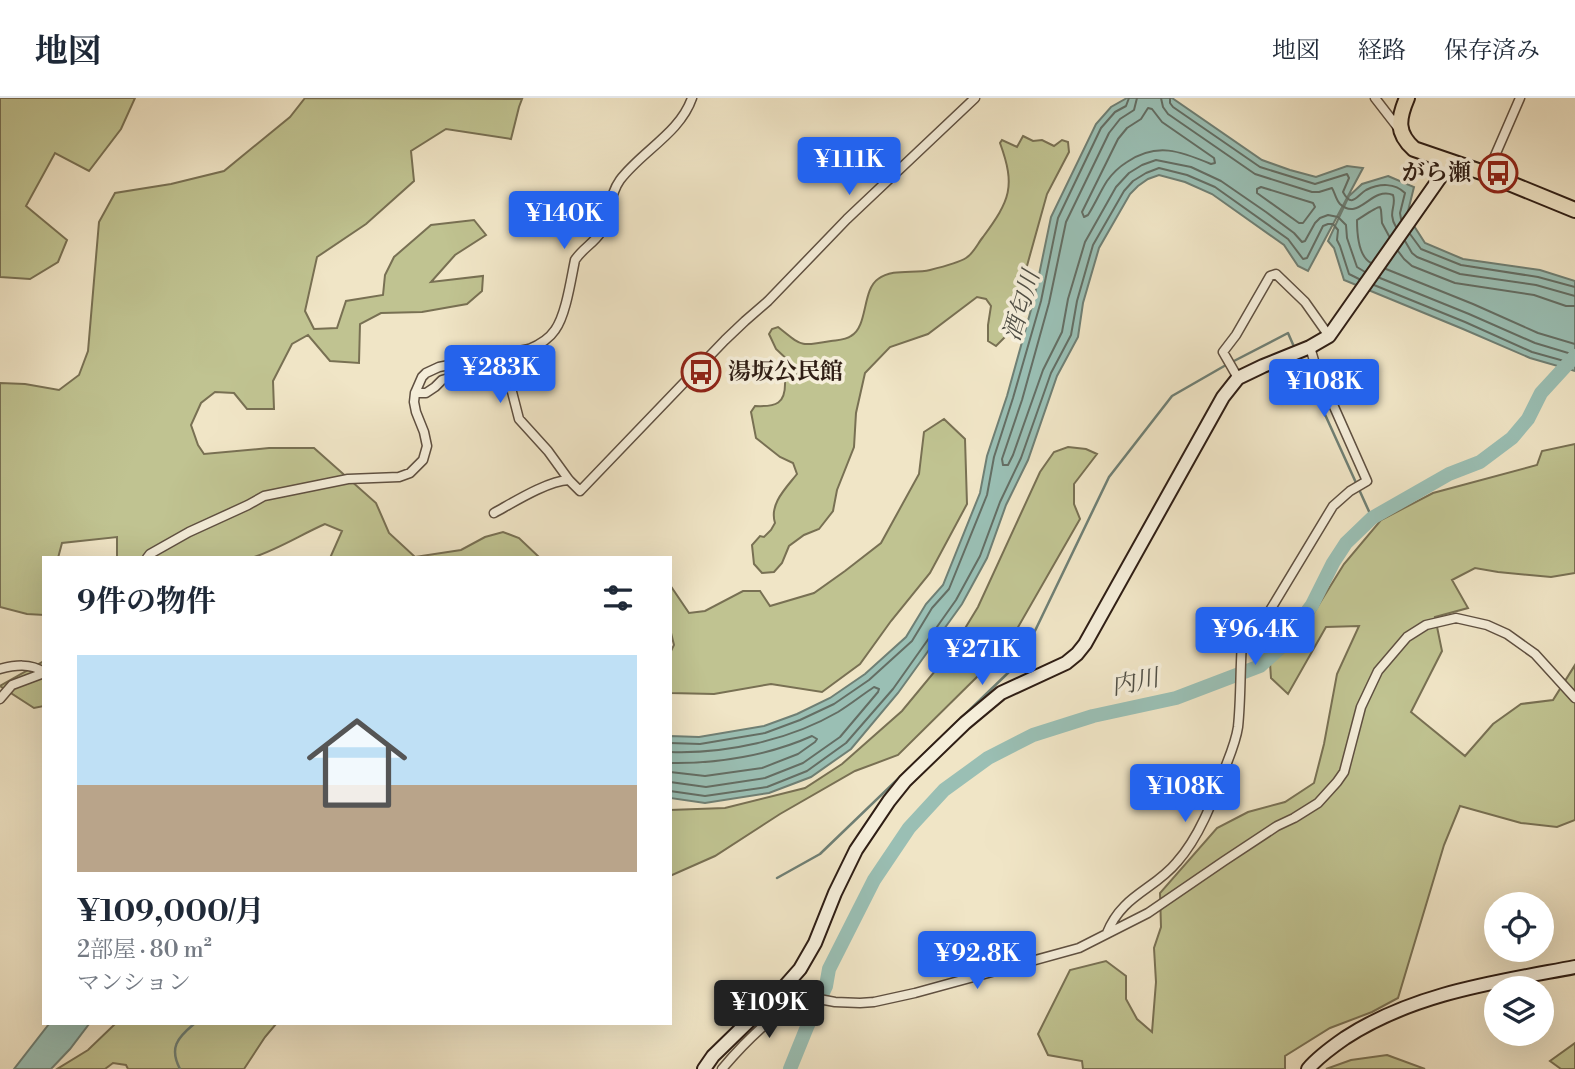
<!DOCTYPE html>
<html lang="ja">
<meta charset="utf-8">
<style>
body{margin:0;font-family:"Libre Bodoni","Noto Serif JP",serif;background:#f2f2f3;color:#1f2937;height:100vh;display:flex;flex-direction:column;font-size:26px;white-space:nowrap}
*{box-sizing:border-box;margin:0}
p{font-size:23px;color:#747a83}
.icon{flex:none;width:38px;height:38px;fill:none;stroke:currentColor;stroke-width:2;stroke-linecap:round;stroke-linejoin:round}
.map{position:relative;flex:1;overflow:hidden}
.details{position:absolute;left:42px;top:458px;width:630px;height:469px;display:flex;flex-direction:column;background:#fff;border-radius:0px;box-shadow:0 7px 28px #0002}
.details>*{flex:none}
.controls{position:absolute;left:1484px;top:794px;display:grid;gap:14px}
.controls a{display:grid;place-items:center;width:70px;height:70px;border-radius:50%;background:#fff;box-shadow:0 7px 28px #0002;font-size:35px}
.price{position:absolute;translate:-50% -60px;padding:0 16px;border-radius:7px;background:#2563eb;color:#fff;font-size:23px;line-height:46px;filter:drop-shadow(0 2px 4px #0008)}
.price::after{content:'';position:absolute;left:50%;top:42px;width:21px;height:16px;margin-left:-10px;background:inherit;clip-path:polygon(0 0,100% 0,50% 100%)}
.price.current{background:#222;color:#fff}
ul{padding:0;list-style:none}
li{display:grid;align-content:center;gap:14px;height:371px;padding:0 35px}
li span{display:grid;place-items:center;height:217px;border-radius:0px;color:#555}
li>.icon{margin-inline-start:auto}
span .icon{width:126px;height:126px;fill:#fffc;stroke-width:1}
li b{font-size:30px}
h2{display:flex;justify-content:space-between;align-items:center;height:84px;padding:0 35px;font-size:30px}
header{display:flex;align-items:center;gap:42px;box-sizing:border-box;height:98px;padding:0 35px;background:#fff;border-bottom:2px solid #e0e1e3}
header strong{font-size:33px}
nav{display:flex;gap:38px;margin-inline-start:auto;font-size:24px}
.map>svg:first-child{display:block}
.green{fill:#c0c391;stroke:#787053;stroke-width:2}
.water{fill:#9abfb4;stroke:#6f7f74;stroke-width:2}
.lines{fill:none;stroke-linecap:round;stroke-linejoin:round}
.shore{stroke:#646e64;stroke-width:2}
.stream{stroke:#6f7f74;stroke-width:2.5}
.river{stroke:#9abfb4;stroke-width:14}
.street-casing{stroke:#5f5041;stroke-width:11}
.secondary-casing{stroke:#2f1e15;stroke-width:16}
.primary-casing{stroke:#2f1e15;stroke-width:18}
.street{stroke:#f5eeda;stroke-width:8}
.secondary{stroke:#f5eeda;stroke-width:12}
.primary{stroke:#f0e5c6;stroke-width:14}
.labels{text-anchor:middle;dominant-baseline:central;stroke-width:7;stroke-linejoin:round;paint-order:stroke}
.poi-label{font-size:23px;font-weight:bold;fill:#2f1e15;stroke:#f5eeda;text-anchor:end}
.water-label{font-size:24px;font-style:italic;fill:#4f4e45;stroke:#f5eeda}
</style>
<header>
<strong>地図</strong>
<nav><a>地図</a><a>経路</a><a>保存済み</a></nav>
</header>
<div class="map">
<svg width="1575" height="971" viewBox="0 0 1575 971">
<rect width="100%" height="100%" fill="#f0e5c6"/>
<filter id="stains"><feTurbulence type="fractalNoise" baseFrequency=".00286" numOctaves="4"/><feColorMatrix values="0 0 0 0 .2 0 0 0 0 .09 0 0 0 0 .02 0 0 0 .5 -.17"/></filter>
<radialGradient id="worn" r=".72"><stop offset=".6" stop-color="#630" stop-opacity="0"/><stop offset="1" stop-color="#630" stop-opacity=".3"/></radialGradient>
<path class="green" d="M0,0H135L121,31L89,73L55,55L26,108L67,142L58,164L30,181L0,179Z
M305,0L522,1L519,9L511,41L446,31L411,53L414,83L366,126L317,159L305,213L314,231L337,230L346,203L383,197L385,177L394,159L431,127L474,122L486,137L455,157L431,184L483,178L482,193L467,206L422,214L381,215L360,226L359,265L330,263L308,237L292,246L273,283L274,311H247L234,295L215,294L201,305L191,327L198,347L204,356L269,350H314L376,405L389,435L415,459L461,452L485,439L503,434L519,440L540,460H330L342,433L325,426C300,437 277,452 251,460H119L117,459V439L62,445L58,460H44V517L27,516L0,509V285L25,286L59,292L79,277L88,253L99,124L115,95L171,86L224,73L290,19Z
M1023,38L1033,43L1042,42L1054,48L1062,42L1068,44L1069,54L1047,96L1008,236L996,248L988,243V227L991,208L986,201L977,199L928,236L890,249L865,275L856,315L854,349L837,392L833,413L819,431L804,437L789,448L782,465L774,474L762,475L754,466L752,447L760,438L764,439L771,432L775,425C769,406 786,390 797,376L793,365L780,359L756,340L751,314L755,308C776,309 786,306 785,283L789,278H796L798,274L794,268L776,251L769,236L772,231L778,229C802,248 799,249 831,243C837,242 846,242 851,238C868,229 862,192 878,181C893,170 914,176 930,172C938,170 960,164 966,160C973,156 978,145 983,139C1010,102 1016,89 1000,45L1002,42L1017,49Z
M944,321L965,341L967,406L930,475L891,523L860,566L822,594L771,586L714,596L670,595V555L674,547L670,531V487L689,515L705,513L743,493H760L770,508L814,495L845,473L881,445L919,376L924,334Z
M1575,346V475L1551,479L1498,474L1475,470L1452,482L1468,510L1435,519L1442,553L1411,614L1465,658L1493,626L1521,606L1553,602L1575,567V722L1557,729L1521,725L1460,708L1444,747L1398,900L1372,914L1330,930L1285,958V971H1083L1082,963L1048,957L1038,936L1070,872L1106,863L1126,878V901L1137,921L1152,934L1156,884L1154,850L1161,829L1160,795L1217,730L1248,714L1285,704L1314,685L1324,646L1337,576L1359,528L1326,529L1288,596L1271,580L1270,565L1295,545L1344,466L1381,422L1433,395L1537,367L1542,353Z
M1068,349L1086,351L1097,356L1074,386V406L1080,421L1017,531L1000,550L990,566L898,657L855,673L780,716L715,758L670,778V712L725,710L805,690L842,666L902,613L950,555L978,509L1040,374L1054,354Z
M44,563V608L34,610L0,588Z
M115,926H276L265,939L244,971H128L126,967L113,965L105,971H57L88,952Z
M1575,945V971H1561L1550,963Z
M1387,957L1425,971H1326L1351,962Z"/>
<path class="water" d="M1127,0H1172L1262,62L1290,72L1316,79L1347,68L1363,70L1308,173L1298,168L1284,147L1212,96L1185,84L1159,77L1148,81L1138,88L1130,96L1099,150L1083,205L1078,239L1057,278L1028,362L1006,407L987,460L962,506L898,595L851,651L811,679L769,695L705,705L670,700V638L699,639L764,628L797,616L830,600L865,576L906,539L926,506L943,487L980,395L987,358L1007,298L1034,201L1051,119L1096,26L1111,9Z
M1388,78L1414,89L1407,117L1425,145L1463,161L1540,172L1575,183V273L1530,260L1463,231L1344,182L1334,150L1328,143L1349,98L1362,86Z
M49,926H89L70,951L51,971H14Z"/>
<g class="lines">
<path class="shore" d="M1137,0L1134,12L1120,21L1109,35L1066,124L1049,205L1022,302L1002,361L1003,367H1008L1013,357L1043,272L1062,234L1068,201L1085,144L1116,89L1129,75L1142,67L1156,62L1191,69L1221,83L1266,114L1294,135L1302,144L1305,143L1315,125L1320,120L1328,117L1338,119L1346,127L1347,140L1357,169L1365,174
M1161,0L1163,9L1168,16L1255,76L1312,94H1319L1332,90C1335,95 1336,102 1340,106C1359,124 1371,88 1393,97C1397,108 1387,114 1396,129
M1170,0V5L1173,9L1260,69L1315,86L1347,76L1349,80L1343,94C1352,111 1357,97 1366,92C1380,85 1395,85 1405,95L1400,115L1401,121
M1148,10L1152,11L1162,24L1214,60L1215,65L1211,66C1180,53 1157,44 1127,64C1119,69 1112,76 1107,83C1100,94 1095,106 1088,117L1084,119L1082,114L1118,41L1127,30L1141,21Z
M1261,89L1313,105L1315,109L1303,125H1299L1257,95V91Z
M1410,136L1421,151L1461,167L1538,179L1575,189
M1405,143L1412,155L1417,159L1460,176L1536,187L1575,198
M1398,153L1404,161L1412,168L1455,185L1534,197L1566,208H1575
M1371,165C1358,158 1357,134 1357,122C1362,119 1376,109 1380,109L1381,112L1382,125L1389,138
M1386,171L1473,206L1538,235L1575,246
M1380,180L1469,216L1535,245L1575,257
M1374,187L1465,224L1532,254L1575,266
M670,645L700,646L765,635L800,622L834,606L869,582L912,543L932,510L949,491L987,397L994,359L1013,300L1041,203L1058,120L1101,30L1115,14L1126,8L1129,0
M670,654C726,656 790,642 838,614C851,606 862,597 874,589L879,591L878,594L840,639L803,665L765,680L706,689L670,684
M670,665C717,666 770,657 812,638L817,641L815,644L798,656L762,670L705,678L670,674
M670,693L705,698L767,689L807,673L846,645L893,591L956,502L980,458L1000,404L1021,360L1051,275L1071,237L1077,203L1093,147L1124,93L1133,83L1146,75L1159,70L1187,77L1215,89L1288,141L1303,161L1307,160L1323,128L1328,126H1333L1338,132L1337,142L1340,148L1349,176L1359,181"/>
<path class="stream" d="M1298,257L1372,420
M1232,264L1288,235L1295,251
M777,780L820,756L1010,573L1033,537L1109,379L1172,298L1226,267
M180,971C169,950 177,940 194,926"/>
<path class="river" d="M790,971L807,929L826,888L829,871L874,782L909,730L944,692L988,660L1033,637L1093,618L1176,600L1260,568L1281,549L1312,507L1333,465L1346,445L1372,420L1449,376L1480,364L1512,340L1528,321L1541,295L1575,258"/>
<defs>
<path id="street" d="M1375,0L1399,31
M1487,76L1520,0
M1238,280L1223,254L1236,237L1270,178L1276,176L1305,204L1329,238
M415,295H426L435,289L442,282L473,273H483L501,278L510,286L519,321L548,353L569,382L580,393L725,242L745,223L768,203L847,121L975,0
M494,415C514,404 547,383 569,382
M147,460L150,456L189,434L248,407L264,398L348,381L399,379L410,375L423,362L427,348L424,334L416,314L414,304L415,295L422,279L426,275L439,269L529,251C539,247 549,241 555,232C566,217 571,181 575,162C582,151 594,145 601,134C610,118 609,97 620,82C642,53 680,35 692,0
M0,571C15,567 30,565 44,574
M0,601L12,587L44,575
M1107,835C1122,797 1154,792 1177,764C1200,738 1213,702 1225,670C1230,657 1236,643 1238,629C1241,601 1240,572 1242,544L1266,519L1333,408L1350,393L1367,383L1315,266L1310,249
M722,971C746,942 772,918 803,898L835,904L860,905L874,904L915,895L1079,850L1148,815L1224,763L1277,728L1294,720L1318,705L1337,684L1344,674L1361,609L1378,573L1407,539L1426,527L1456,520L1487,527L1507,536L1535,556L1575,600"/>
<path id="secondary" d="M704,971L713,958L785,888L800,871L815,845L835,795L856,752L889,703L905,683L965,625L1001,595L1066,565L1077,556L1085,546L1223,299L1238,280L1263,268L1310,249L1329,238L1451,64
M1308,971C1318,959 1332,949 1345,940C1414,895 1496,884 1575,869"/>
<path id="primary" d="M1407,0C1398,21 1396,35 1414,51L1487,76L1575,112"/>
</defs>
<use href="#street" class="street-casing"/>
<use href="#secondary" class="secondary-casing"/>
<use href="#primary" class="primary-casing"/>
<use href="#street" class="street"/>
<use href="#secondary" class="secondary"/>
<use href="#primary" class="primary"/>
</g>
<defs>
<symbol id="bus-ring" viewBox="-11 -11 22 22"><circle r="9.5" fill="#f5eeda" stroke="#8f2418" stroke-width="1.5"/><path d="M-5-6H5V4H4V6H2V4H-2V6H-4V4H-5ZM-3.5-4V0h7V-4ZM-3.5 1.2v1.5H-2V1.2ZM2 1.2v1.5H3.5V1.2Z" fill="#8f2418"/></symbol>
</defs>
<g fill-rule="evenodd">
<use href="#bus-ring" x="1476" y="53" width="44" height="44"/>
<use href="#bus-ring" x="679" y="252" width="44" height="44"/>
</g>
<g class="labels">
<g class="poi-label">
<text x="1471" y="75">がら瀬</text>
<text x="728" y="274" text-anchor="start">湯坂公民館</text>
</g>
<g class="water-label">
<text transform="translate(1022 208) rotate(-73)">酒匂川</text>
<text transform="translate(1135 585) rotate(-12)">内川</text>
</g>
</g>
<rect width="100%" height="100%" filter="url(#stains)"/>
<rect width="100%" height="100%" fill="url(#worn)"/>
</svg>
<div class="controls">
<a><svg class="icon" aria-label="locate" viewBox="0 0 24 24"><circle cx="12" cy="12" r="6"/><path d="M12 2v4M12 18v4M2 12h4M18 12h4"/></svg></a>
<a><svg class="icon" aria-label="layers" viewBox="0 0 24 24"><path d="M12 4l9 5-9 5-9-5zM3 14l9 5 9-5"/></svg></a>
</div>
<b class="price" style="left:849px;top:99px">¥111K</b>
<b class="price" style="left:564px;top:153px">¥140K</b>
<b class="price" style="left:500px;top:307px">¥283K</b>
<b class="price" style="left:1324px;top:321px">¥108K</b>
<b class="price" style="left:1255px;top:569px">¥96.4K</b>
<b class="price" style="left:982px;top:589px">¥271K</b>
<b class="price" style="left:1185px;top:726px">¥108K</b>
<b class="price" style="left:977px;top:893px">¥92.8K</b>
<b class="price current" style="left:769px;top:942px">¥109K</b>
<section class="details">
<h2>9件の物件<svg class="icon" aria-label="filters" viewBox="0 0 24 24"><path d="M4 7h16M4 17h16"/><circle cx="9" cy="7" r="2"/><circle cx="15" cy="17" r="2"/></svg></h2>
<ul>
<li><span style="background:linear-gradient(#bfe0f5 60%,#b9a48a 0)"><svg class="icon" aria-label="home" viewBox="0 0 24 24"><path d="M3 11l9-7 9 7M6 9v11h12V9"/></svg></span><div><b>¥109,000/月</b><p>2部屋 · 80 m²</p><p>マンション</p></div></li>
</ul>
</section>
</div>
